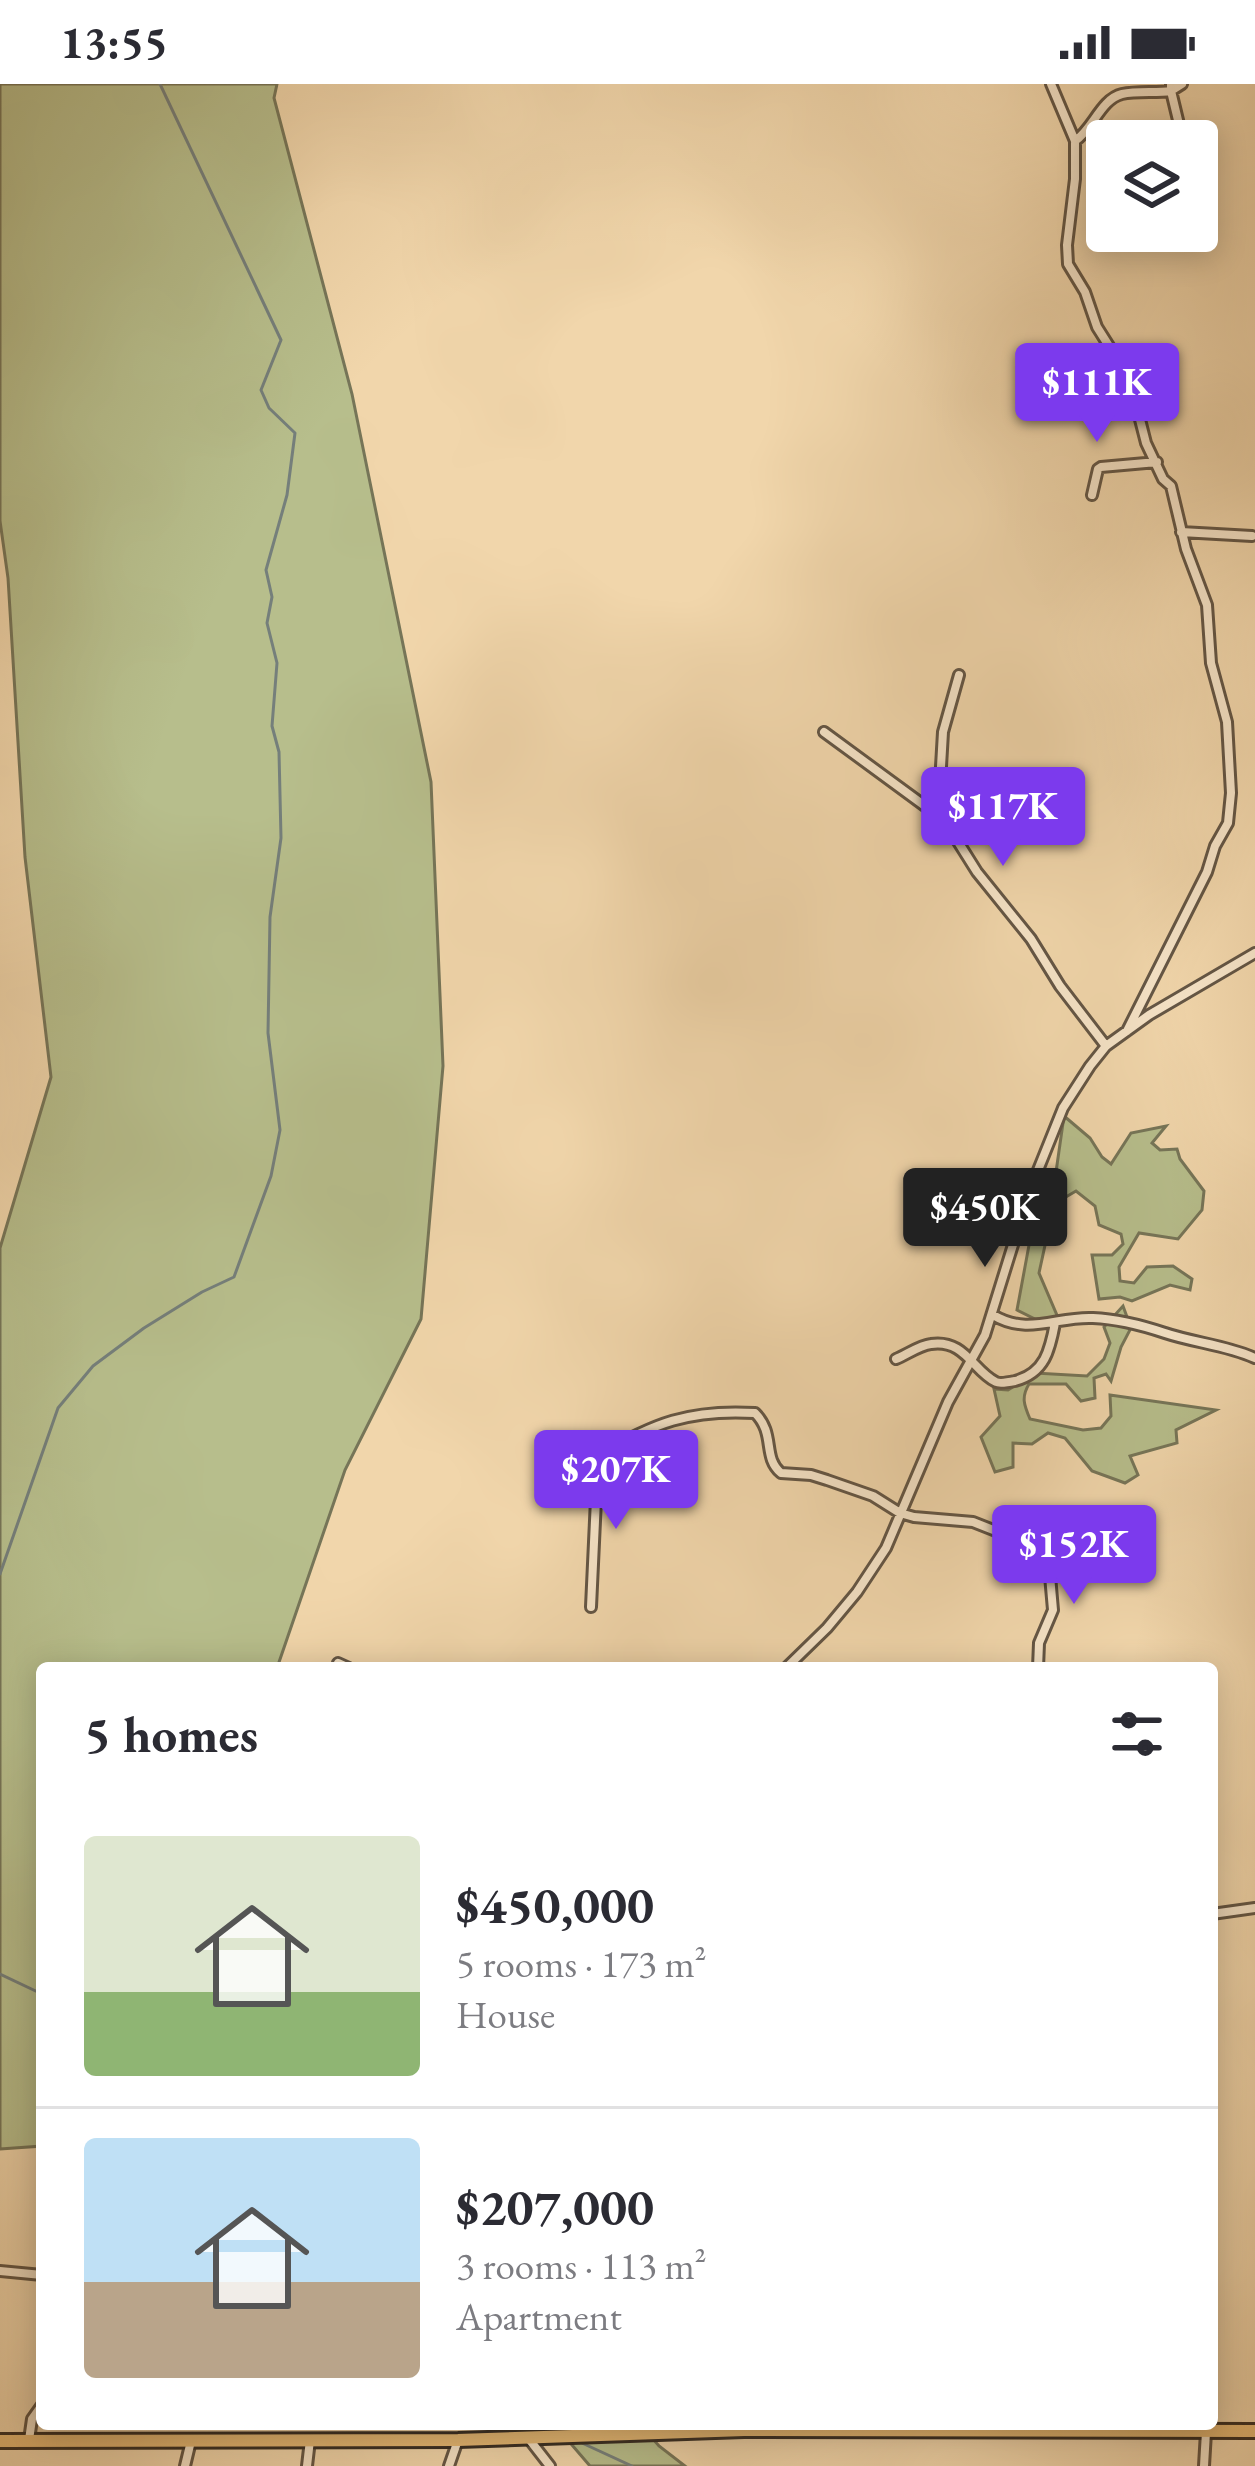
<!DOCTYPE html>
<meta charset="utf-8">
<style>
body{margin:0;font-family:"EB Garamond",serif;background:#f7f7f7;color:#2b2b33;height:100vh;display:flex;flex-direction:column;font-size:45px;white-space:nowrap}
*{box-sizing:border-box;margin:0}
p{font-size:39px;color:#7c7c81}
.icon{flex:none;width:66px;height:66px;fill:none;stroke:currentColor;stroke-width:2;stroke-linecap:round;stroke-linejoin:round}
.map{position:relative;flex:1;overflow:hidden}
.drawer{position:absolute;left:36px;top:1578px;width:1182px;height:768px;display:flex;flex-direction:column;background:#fff;border-radius:12px;box-shadow:0 6px 30px #0003}
.drawer>*{flex:none}
.buttons{position:absolute;left:1086px;top:36px;display:grid;gap:24px}
.buttons a{display:grid;place-items:center;width:132px;height:132px;border-radius:12px;background:#fff;box-shadow:0 6px 30px #0003;font-size:60px}
.price{position:absolute;translate:-50% -102px;padding:0 27px;border-radius:12px;background:#7c3aed;color:#fff;font-size:39px;line-height:78px;filter:drop-shadow(0 3px 6px #0008)}
.price::after{content:'';position:absolute;left:50%;top:72px;width:36px;height:27px;margin-left:-18px;background:inherit;clip-path:polygon(0 0,100% 0,50% 100%)}
.price.selected{background:#222;color:#fff}
ul{padding:0;list-style:none}
li{display:flex;align-items:center;gap:36px;height:300px;padding:0 48px}
li+li{border-top:3px solid #e1e1e2}
li span{display:grid;place-items:center;flex:none;width:336px;height:240px;border-radius:12px;color:#555}
li>.icon{margin-inline-start:auto}
span .icon{width:144px;height:144px;fill:#fffc;stroke-width:1}
li b{font-size:51px}
h2{display:flex;justify-content:space-between;align-items:center;height:144px;padding:0 48px;font-size:51px}
.status{display:flex;justify-content:space-between;align-items:center;height:84px;padding:0 60px;background:#fff;direction:ltr}
.status svg{height:33px;fill:currentColor}
.map>svg:first-child{display:block}
.green{fill:#b7be8c;stroke:#767558;stroke-width:3}
.lines{fill:none;stroke-linecap:round;stroke-linejoin:round}
.stream{stroke:#757f7b;stroke-width:3}
.minor-casing{stroke:#645645;stroke-width:14}
.primary-casing{stroke:#352c23;stroke-width:18}
.minor{stroke:#f6e4c8;stroke-width:8}
.primary{stroke:#e8bb76;stroke-width:12}
</style>
<div class="status"><b>13:55</b><svg viewBox="0 0 49 12"><path d="M0 12V9h3v3zM5 12V6h3v6zM10 12V3h3v9zM15 12V0h3v12zM26 1h20v11H26zM47 4h2v5h-2z"/></svg></div>
<div class="map">
<svg width="1255" height="2382" viewBox="0 0 1255 2382">
<rect width="100%" height="100%" fill="#f1d6ab"/>
<filter id="stains"><feTurbulence type="fractalNoise" baseFrequency=".00167" numOctaves="4"/><feColorMatrix values="0 0 0 0 .2 0 0 0 0 .09 0 0 0 0 .02 0 0 0 .5 -.17"/></filter>
<radialGradient id="worn" r=".72"><stop offset=".6" stop-color="#630" stop-opacity="0"/><stop offset="1" stop-color="#630" stop-opacity=".3"/></radialGradient>
<path class="green" d="M0,0H277L274,14L352,310L431,698L443,982L421,1235L345,1386L277,1584H42V2062L0,2065V1164L51,993L25,773L8,494L0,437Z
M1064,1032L1090,1054L1102,1073L1111,1080L1131,1049L1166,1042L1152,1059L1160,1066L1177,1065L1180,1075L1204,1107L1202,1126L1178,1155L1139,1149L1119,1183L1120,1197L1134,1199L1147,1183L1173,1182L1192,1195L1190,1206L1170,1201L1132,1217L1120,1213L1099,1215L1092,1171H1112L1123,1160L1121,1150L1099,1141L1095,1122L1076,1107L1054,1120L1039,1189L1059,1236L1035,1235L1017,1226L1032,1145L1056,1088Z
M1123,1222L1131,1244L1121,1263L1111,1297L1106,1290L1094,1294L1095,1314L1081,1317L1066,1300H1029C1021,1313 1024,1321 1030,1335L1083,1346L1101,1344L1111,1332L1110,1311L1216,1326L1176,1346L1177,1359L1130,1372L1138,1391L1125,1399L1092,1387L1065,1354L1048,1349L1032,1360L1013,1359V1383L995,1388L981,1353L1000,1332L994,1305L1008,1306L1035,1289L1087,1292L1104,1275L1110,1259L1104,1243Z
M554,2340H640L659,2362L685,2382H590Z"/>
<g class="lines">
<path class="stream" d="M0,1490L58,1324L93,1282L144,1244L202,1208L234,1193L271,1092L280,1046L268,949L270,833L281,754L279,668L272,642L277,579L267,539L272,513L266,486L287,411L295,349L269,324L261,306L281,256L160,0
M0,1890L42,1910
M582,2359L632,2382"/>
<defs>
<path id="minor" d="M1051,0L1075,57V95L1067,161L1068,180L1085,208L1097,243L1114,270L1134,312L1146,359L1163,395L1171,402L1186,465L1207,521L1211,579L1227,638L1231,709L1228,739L1215,762L1207,788L1127,947
M1182,0L1171,7L1183,57
M1075,57C1093,45 1101,15 1122,10C1137,7 1156,9 1171,7V0
M1092,411L1098,385L1101,383L1157,378
M1181,448L1252,452
M959,591L943,648L940,700L945,737L977,788L1031,855L1060,902L1106,962
M824,648L944,736
M993,1231C1028,1252 1057,1232 1093,1234C1118,1235 1141,1241 1165,1249C1195,1259 1226,1261 1255,1274
M896,1275C906,1271 920,1261 931,1260C965,1255 973,1287 996,1298C1000,1300 1010,1298 1015,1297C1045,1289 1050,1266 1055,1239
M591,1523L598,1372C653,1339 690,1325 755,1329C776,1350 762,1373 781,1389L811,1391L827,1396L873,1412L900,1429L914,1433L973,1438L1006,1451L1046,1454L1045,1466L1049,1480L1053,1526L1039,1559L1038,1584
M338,1579L349,1584
M786,1584L827,1544L857,1508L886,1464L948,1318L985,1251L1030,1106L1063,1024L1090,982L1106,962L1149,931L1255,869
M1212,1830L1255,1824
M0,2187L42,2191
M529,2355L550,2382
M29,2356L32,2335L42,2321
M185,2382L191,2357
M307,2382L310,2356
M449,2382L458,2356
M1204,2382L1206,2348"/>
<path id="primary" d="M0,2357L458,2356L744,2346L1255,2347"/>
</defs>
<use href="#minor" class="minor-casing"/>
<use href="#primary" class="primary-casing"/>
<use href="#minor" class="minor"/>
<use href="#primary" class="primary"/>
</g>
<rect width="100%" height="100%" filter="url(#stains)"/>
<rect width="100%" height="100%" fill="url(#worn)"/>
</svg>
<div class="buttons">
<a><svg class="icon" aria-label="layers" viewBox="0 0 24 24"><path d="M12 4l9 5-9 5-9-5zM3 14l9 5 9-5"/></svg></a>
</div>
<b class="price" style="left:1097px;top:361px">$111K</b>
<b class="price" style="left:1003px;top:785px">$117K</b>
<b class="price selected" style="left:985px;top:1186px">$450K</b>
<b class="price" style="left:616px;top:1448px">$207K</b>
<b class="price" style="left:1074px;top:1523px">$152K</b>
<section class="drawer">
<h2>5 homes<svg class="icon" aria-label="filters" viewBox="0 0 24 24"><path d="M4 7h16M4 17h16"/><circle cx="9" cy="7" r="2"/><circle cx="15" cy="17" r="2"/></svg></h2>
<ul>
<li><span style="background:linear-gradient(#dfe7d0 65%,#8fb573 0)"><svg class="icon" aria-label="home" viewBox="0 0 24 24"><path d="M3 11l9-7 9 7M6 9v11h12V9"/></svg></span><div><b>$450,000</b><p>5 rooms · 173 m²</p><p>House</p></div></li>
<li><span style="background:linear-gradient(#bfe0f5 60%,#b9a48a 0)"><svg class="icon" aria-label="home" viewBox="0 0 24 24"><path d="M3 11l9-7 9 7M6 9v11h12V9"/></svg></span><div><b>$207,000</b><p>3 rooms · 113 m²</p><p>Apartment</p></div></li>
</ul>
</section>
</div>
